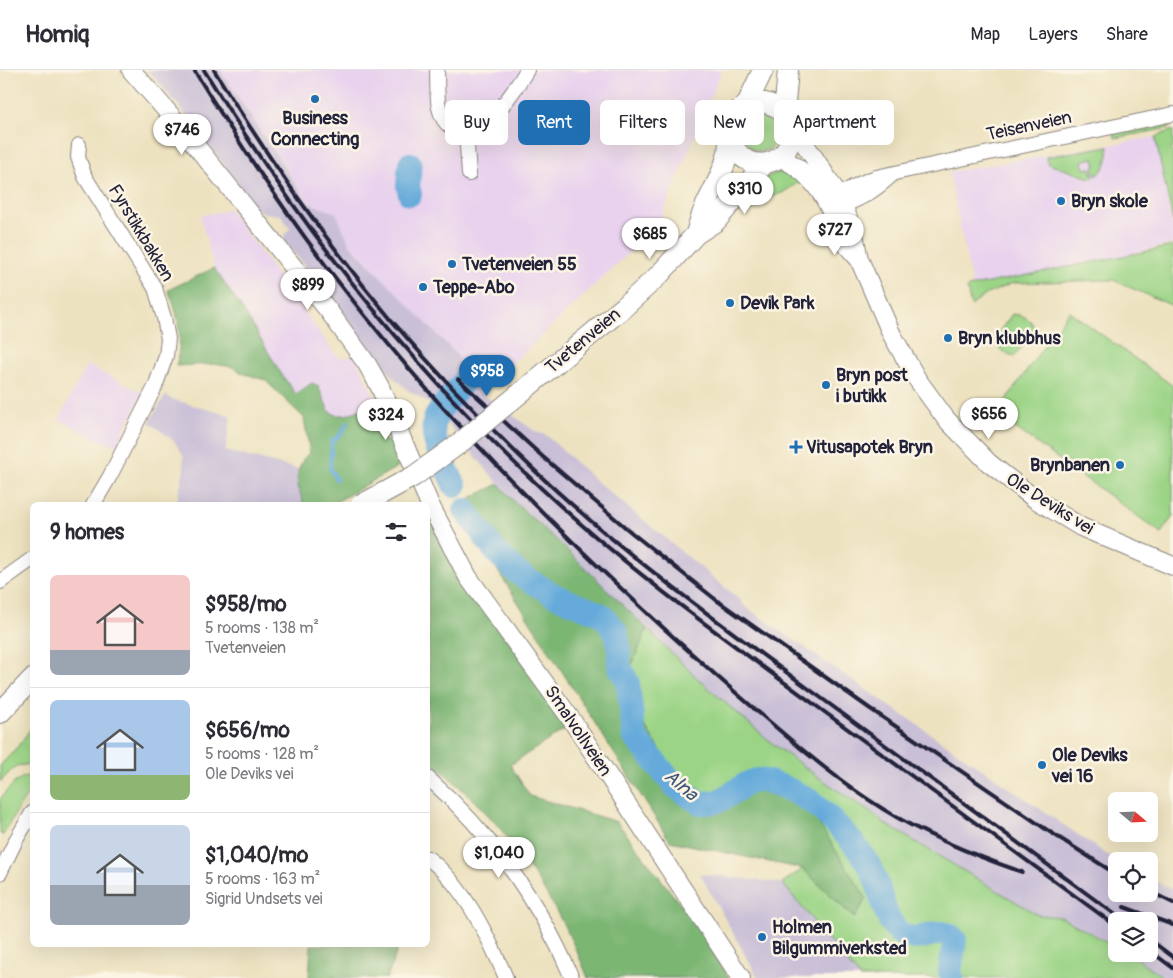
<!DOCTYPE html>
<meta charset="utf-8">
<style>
body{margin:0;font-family:Pangolin,sans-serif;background:#f2f2f3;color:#2b2b33;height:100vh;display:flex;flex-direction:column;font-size:19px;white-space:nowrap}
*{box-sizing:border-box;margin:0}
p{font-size:16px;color:#7c7c81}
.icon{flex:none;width:28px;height:28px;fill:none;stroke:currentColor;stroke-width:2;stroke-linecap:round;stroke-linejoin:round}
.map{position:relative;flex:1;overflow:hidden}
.panel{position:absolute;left:30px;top:432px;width:400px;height:445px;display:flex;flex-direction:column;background:#fff;border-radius:8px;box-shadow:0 5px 20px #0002}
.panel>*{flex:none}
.banner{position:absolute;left:445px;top:30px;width:475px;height:45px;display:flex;gap:10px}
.needle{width:32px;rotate:109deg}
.controls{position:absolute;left:1108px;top:722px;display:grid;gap:10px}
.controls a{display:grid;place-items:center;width:50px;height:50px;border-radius:8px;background:#fff;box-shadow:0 5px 20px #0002;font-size:25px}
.price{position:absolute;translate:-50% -42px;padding:0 11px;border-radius:18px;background:#fff;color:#222;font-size:16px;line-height:32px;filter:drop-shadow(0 1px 2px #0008)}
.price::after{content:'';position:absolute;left:50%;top:30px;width:15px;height:11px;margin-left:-8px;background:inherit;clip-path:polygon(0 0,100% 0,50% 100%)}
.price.current{background:#1f6fb2;color:#fff}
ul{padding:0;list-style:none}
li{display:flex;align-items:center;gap:15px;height:125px;padding:0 20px}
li+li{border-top:1px solid #e1e1e2}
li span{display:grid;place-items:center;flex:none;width:140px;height:100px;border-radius:8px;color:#555}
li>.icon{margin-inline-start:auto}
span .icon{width:60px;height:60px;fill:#fffc;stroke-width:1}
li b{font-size:21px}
h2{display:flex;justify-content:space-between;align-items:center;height:60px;padding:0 20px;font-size:21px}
.tag{padding:0 18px;border-radius:8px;background:#fff;box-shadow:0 5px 20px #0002;font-size:18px;line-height:45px}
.tag.current{background:#1f6fb2;color:#fff}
header{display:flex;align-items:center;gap:30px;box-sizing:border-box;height:70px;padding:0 25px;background:#fff;border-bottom:1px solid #e1e1e2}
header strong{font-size:24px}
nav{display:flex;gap:28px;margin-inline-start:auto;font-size:18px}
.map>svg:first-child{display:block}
.built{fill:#e8d2ee}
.industrial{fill:#c9bfd7}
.green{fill:#9bd486;stroke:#5e7b60}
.forest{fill:#7cb673;stroke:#4f6c57}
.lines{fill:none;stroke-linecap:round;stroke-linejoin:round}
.stream{stroke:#65aada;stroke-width:4}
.river{stroke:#65aada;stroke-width:24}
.minor-casing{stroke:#88827e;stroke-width:16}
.tertiary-casing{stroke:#88827e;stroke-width:20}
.secondary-casing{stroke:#88827e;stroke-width:22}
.minor{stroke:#fff;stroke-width:14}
.tertiary{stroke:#fff;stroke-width:18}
.secondary{stroke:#fff;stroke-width:20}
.rail{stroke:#22223b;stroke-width:4}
.secondary-bridge-casing{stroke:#88827e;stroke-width:22;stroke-linecap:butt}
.secondary-bridge{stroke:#fff;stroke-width:20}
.poi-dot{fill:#1f6fb2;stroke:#fcf5e5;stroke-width:2}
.labels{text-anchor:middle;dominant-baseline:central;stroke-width:5;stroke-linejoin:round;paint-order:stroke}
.poi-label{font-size:18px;font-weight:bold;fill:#22223b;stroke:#fcf5e5;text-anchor:start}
.street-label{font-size:18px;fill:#22223b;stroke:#fcf5e5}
.water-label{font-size:19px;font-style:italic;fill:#3d587b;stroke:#fcf5e5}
</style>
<header>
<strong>Homiq</strong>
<nav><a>Map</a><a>Layers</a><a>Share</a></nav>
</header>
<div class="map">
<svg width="1173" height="908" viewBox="0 0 1173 908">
<rect width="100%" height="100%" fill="#fcf5e5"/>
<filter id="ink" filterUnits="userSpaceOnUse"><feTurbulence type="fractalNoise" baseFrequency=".02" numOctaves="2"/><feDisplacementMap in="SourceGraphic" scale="10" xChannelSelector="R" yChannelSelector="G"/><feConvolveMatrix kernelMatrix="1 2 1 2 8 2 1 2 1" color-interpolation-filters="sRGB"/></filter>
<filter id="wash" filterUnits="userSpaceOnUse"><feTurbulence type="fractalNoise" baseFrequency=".0096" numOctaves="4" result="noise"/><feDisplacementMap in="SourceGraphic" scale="20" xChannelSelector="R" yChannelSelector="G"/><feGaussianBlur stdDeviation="1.12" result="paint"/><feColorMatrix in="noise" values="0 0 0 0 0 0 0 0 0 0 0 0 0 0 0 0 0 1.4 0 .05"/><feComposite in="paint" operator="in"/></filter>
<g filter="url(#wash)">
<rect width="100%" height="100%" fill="#ede2c0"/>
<path class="built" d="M220,0H722L658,155L481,323L457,301L459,287L350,175L336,143L309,133Z
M1155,67L1173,159V174L973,220L949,102Z
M228,138L338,288L355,286L377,333L346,345H336L329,341L318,316L312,313L296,324L282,305L245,243L214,198L200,146L224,141Z
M87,295L143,323L116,376L94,368L59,349Z"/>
<path class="industrial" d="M148,0H220L308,133L336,143L350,175L459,287L457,301L481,323L536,362L546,365L595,410L740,530L744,536L1116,791V824H1149V808L1173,820V908H1164L1130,884H1149V851H1116V875L1056,846L1038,845L887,755L877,747L818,707L773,674L698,609L624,538L560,473L515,433L431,334L408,320L393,307L320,214L285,172L284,165L290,159L281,145L264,143L253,135L189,48Z
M166,325L171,329L231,346L225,381L298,399L296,406L304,435H176L184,400L183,385L174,371L149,352Z
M700,804L782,813L860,908H758Z"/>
<path class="green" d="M744 64a17 17 0 1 1 34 0a17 17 0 1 1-34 0Z
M1168,53L1169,58L1115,68L1114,63Z
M1173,60V78L1171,79L1173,84V151L1155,67Z
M1108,76C1109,88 1107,98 1096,106L1093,97L1096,96L1094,88L1082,91L1084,99L1091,98L1094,107L1090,108L1048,94L1046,87Z
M776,103H787L801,111L782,123L748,135L737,141L762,109Z
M1173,176V236L1113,210L1013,213L987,224L971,236L967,219L968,217Z
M1069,241L1173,316V446L1161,463L996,344Z
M1012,244C1023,245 1031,248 1035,259L1015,286C1004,284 997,279 994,269Z
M647,559L698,609L773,674L818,707L877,747L887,755L1038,845L1061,847L1107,872L1116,875V884H1130L1164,908H860L782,813L803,799L854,848L866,828L756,707L709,731L680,710L641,650L627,606Z
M32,657V694L16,696L0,712V696L19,675Z
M32,705V718L19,737L3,765L0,764V729C9,718 18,706 32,705Z"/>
<path class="forest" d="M214,198L245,243L282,305L296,324L312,313L318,316L329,341L336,345H346L377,333V354L386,371L395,374L404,393L331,435H304C299,419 293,408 302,392C304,388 305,386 310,383L304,348L265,310L242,303L233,297L214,294L176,296C183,269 179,244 168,220Z
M499,414L515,433L560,473L647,559L627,606L641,650L680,710L709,731L756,707L804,730L866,828L855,848L803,799L670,771L456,435Z
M428,444L567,658L510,695L530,726L617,752L700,860L729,908H588C566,852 530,791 489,746C470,726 449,707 428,689Z
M311,875H399L387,908H309Z"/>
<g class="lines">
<path class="stream" d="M336,409L330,398L332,371L341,364L347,353"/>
<path class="river" d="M410,124L408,116L410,94
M455,416C446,397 427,366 436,347C443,333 456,321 465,310
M465,440L495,481L519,504L554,525L602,545L616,562L619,578V595L628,613L634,666L675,716L700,733C705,733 710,733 715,732C729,729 745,710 759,710C772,710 804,726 814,734C833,749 863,781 873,803C882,822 883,848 899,862C919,879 940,851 955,870L950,901L952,908"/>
</g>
</g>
<g filter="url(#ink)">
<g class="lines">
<defs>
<path id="minor" d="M437,0C438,17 434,47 451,57C456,59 462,61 466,62C493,54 513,23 527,0
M466,62L469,104
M79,75L78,87L85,107L155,218L164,248L168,269L166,286L155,317L110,406L93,435
M833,133C842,120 862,112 876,107L1173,44
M835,137C857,133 877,119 892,105
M0,512L32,489
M428,708C490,762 540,832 572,908
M428,788C465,817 488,866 506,908
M0,803L16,770L32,743"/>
<path id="tertiary" d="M131,0L180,56L328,240L367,294L380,317L430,435L468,507L571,649L741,908
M790,54L811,83L839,126L853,160L859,189L892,265L917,309L946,349L989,393L1035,429L1081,457L1173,496
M779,87C802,97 820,117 830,139C835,150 839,162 844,172C848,177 853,182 857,187"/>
<path id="secondary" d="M746,36L763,0
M784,44L788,0
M696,164C698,157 700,149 703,142C711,122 724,104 728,82C730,70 728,56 735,45C742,35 757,30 769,34C779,37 787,44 790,54C800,93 745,112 730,69
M624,237L659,205L696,164L716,151L764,94
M0,643L32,609"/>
</defs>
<use href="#minor" class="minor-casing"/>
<use href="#tertiary" class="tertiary-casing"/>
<use href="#secondary" class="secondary-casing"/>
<use href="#minor" class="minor"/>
<use href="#tertiary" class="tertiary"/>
<use href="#secondary" class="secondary"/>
<path class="rail" d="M194,0C250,92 311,181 380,264C464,367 559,461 657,552C694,586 732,620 771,653C807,684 843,714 883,739C926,766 973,785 1022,802
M204,0C298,154 409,295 541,418C626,498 721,566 815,635C915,709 1016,782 1116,856
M214,0C268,88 327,173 393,252C437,303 484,352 532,398C618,480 714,549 809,619C914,697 1019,774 1124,851
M458,309L543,387L632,463L715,529L869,638L1050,762L1116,804
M1149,821L1173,833
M1124,837L1173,855
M1149,869L1173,887
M1149,880L1173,898"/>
<defs>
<path id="secondary-bridge" d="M361,435L414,406L460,373L624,237"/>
</defs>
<use href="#secondary-bridge" class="secondary-bridge-casing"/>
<use href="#secondary-bridge" class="secondary-bridge"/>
</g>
</g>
<g class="poi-dot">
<circle cx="315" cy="29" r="5"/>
<circle cx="1061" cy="131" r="5"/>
<circle cx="452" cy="194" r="5"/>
<circle cx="423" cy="217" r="5"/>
<circle cx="730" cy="233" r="5"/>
<circle cx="948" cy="268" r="5"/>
<circle cx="826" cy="315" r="5"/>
<path d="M793.5 369.5h5v5h5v5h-5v5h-5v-5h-5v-5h5z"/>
<circle cx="1120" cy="395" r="5"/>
<circle cx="1042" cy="695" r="5"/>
<circle cx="762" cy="867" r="5"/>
</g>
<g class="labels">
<g class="poi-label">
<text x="315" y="48" text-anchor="middle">Business<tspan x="315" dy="21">Connecting</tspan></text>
<text x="1071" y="131">Bryn skole</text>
<text x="462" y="194">Tvetenveien 55</text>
<text x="433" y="217">Teppe-Abo</text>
<text x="740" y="233">Devik Park</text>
<text x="958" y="268">Bryn klubbhus</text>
<text x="836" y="305">Bryn post<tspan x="836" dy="21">i butikk</tspan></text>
<text x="806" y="377">Vitusapotek Bryn</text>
<text x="1110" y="395" text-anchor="end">Brynbanen</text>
<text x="1052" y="685">Ole Deviks<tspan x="1052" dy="21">vei 16</tspan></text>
<text x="772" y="857">Holmen<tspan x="772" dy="21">Bilgummiverksted</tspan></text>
</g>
<g class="street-label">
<text transform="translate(1029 56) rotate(-12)">Teisenveien</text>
<text transform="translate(141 163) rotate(59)">Fyrstikkbakken</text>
<text transform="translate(583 271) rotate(-40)">Tvetenveien</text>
<text transform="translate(1050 434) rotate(32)">Ole Deviks vei</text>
<text transform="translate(578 661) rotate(56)">Smalvollveien</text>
</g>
<g class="water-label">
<text transform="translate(681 715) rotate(40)">Alna</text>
</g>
</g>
</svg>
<div class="controls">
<a><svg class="needle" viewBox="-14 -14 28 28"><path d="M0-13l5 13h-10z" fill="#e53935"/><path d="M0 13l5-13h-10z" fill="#7c7c81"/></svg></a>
<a><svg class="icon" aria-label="locate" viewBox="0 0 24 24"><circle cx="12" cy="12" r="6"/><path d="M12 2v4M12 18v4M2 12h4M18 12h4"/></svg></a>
<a><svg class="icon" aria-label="layers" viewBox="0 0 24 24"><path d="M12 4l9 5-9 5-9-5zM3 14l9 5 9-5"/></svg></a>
</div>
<b class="price" style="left:182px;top:86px">$746</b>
<b class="price" style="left:745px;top:145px">$310</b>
<b class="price" style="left:835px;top:186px">$727</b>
<b class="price" style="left:650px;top:190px">$685</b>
<b class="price" style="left:308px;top:241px">$899</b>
<b class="price current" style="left:487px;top:327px">$958</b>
<b class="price" style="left:989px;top:370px">$656</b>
<b class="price" style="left:386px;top:371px">$324</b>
<b class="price" style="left:499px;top:809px">$1,040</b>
<div class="banner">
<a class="tag">Buy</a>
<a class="tag current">Rent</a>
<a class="tag">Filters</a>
<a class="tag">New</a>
<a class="tag">Apartment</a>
</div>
<section class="panel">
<h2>9 homes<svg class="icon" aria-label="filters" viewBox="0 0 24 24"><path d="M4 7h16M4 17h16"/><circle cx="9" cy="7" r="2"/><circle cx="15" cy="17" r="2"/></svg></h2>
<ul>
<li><span style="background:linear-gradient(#f6c9c9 75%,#9aa5b1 0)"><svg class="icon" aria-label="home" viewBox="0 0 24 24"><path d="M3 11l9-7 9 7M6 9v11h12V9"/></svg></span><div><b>$958/mo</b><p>5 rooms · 138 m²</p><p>Tvetenveien</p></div></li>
<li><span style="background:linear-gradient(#a9c7e8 75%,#8fb573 0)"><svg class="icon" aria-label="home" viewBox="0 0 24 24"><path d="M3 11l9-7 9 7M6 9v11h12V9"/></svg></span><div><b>$656/mo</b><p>5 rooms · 128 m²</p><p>Ole Deviks vei</p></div></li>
<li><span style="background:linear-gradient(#c9d6e8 60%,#9aa5b1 0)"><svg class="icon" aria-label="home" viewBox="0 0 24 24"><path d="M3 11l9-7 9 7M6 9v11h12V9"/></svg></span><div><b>$1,040/mo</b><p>5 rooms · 163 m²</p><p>Sigrid Undsets vei</p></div></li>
</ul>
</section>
</div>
